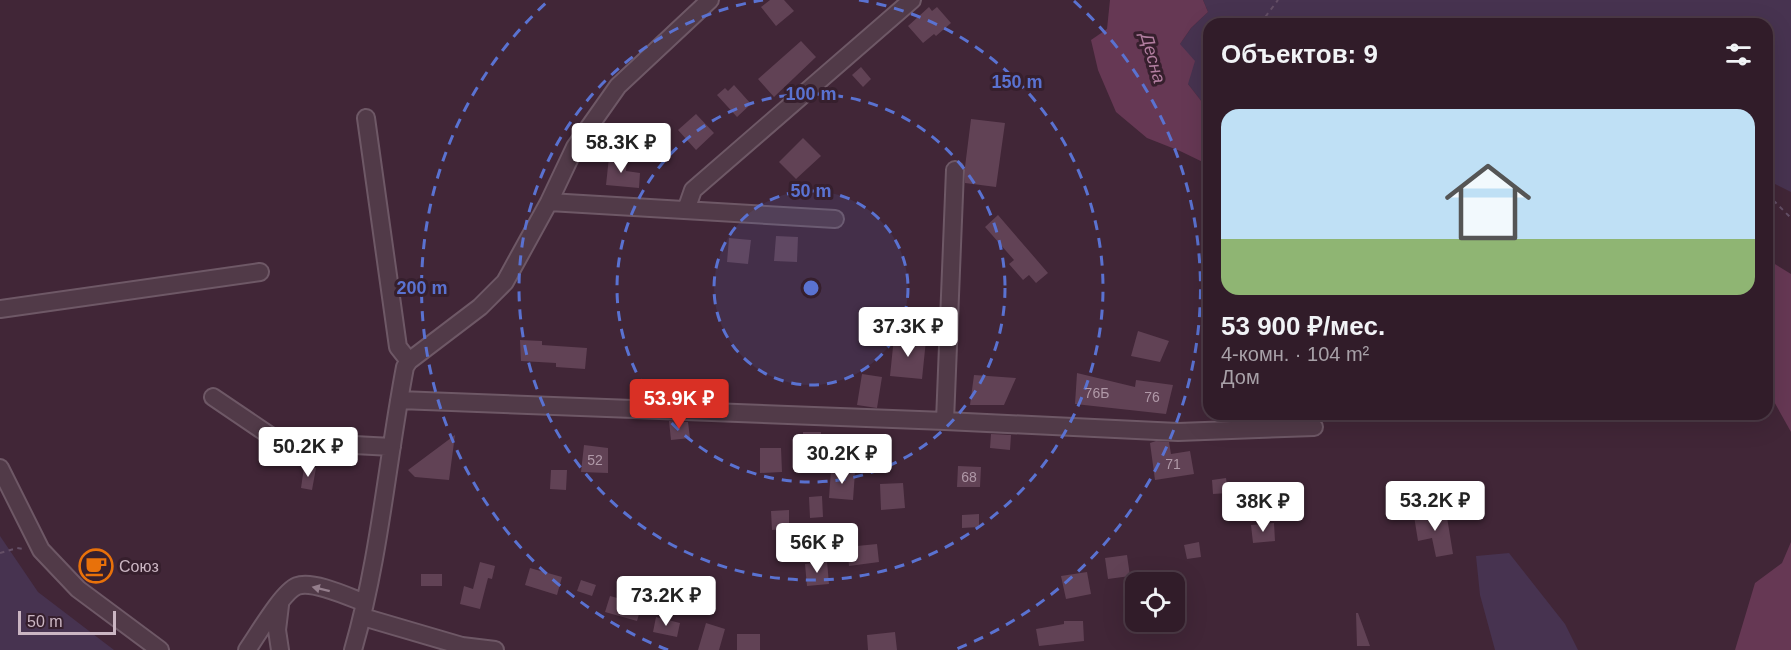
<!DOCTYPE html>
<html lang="ru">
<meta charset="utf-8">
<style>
body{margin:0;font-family:Arial,sans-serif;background:#3d2935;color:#f1f3f6;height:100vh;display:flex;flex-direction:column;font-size:22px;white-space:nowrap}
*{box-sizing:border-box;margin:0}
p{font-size:20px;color:#a8a1a8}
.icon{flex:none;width:33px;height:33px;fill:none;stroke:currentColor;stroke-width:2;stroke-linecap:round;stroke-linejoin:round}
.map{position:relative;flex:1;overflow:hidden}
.details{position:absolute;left:1203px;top:18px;width:570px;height:402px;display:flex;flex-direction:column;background:#311c29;border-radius:18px;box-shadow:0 6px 24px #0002,0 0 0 2px #4c3a46}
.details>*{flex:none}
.controls{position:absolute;left:1125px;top:572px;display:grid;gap:12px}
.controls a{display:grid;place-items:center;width:60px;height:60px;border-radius:12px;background:#311c29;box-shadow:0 6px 24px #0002,0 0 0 2px #4c3a46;font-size:30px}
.scale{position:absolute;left:18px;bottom:15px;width:98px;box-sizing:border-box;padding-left:6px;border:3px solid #cbb6c3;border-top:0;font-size:16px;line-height:21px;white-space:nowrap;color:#cbb6c3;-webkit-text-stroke:4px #361f2d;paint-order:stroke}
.price{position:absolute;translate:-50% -51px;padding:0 14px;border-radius:6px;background:#fff;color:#222;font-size:20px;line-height:39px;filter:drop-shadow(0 2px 3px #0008)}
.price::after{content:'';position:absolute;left:50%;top:36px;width:18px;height:14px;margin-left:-9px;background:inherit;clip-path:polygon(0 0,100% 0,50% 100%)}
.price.on{background:#d93025;color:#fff}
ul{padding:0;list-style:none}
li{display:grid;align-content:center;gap:12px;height:318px;padding:0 18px}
li span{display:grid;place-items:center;height:186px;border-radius:18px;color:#555}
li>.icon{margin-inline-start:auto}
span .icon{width:108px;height:108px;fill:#fffc;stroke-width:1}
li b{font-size:26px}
h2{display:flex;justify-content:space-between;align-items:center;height:72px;padding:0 18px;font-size:26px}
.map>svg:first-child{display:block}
.green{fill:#473350}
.water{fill:#663854}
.building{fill:#614255}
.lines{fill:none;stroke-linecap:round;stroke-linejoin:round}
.minor-casing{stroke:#6e5866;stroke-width:20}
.path{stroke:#644f66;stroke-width:2;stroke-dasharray:4.5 4.5;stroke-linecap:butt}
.minor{stroke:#513a48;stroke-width:16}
.oneway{fill:#947e8c}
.ring{fill:none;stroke:#5a72d1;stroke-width:3;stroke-dasharray:10 8}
.labels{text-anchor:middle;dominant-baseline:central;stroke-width:6;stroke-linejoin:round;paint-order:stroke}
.number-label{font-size:14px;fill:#b099a8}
.poi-label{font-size:16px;fill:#cbb6c3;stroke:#361f2d;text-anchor:start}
.water-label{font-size:18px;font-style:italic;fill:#b27ea0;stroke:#361f2d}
.centre{fill:#5a72d1;stroke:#361f2d;stroke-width:3}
.ring-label{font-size:18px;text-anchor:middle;font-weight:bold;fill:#5a72d1;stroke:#361f2d;stroke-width:6;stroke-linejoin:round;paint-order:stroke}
</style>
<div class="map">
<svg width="1791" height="650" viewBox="0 0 1791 650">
<rect width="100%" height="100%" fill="#412637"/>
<path class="green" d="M1203,0H1791V192L1767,180V24H1209V111L1188,84L1180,44L1191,28L1208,12Z
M0,536L38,592L114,650H0Z
M1509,553L1565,624L1578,650H1495L1480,595L1476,556Z"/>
<path class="water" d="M1110,0H1203L1208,12L1191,28L1180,44L1195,61L1188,84L1209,111V165L1180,151L1147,138L1116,112L1098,70L1091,40L1107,29Z
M1767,259L1791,274V432L1767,389Z
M1791,542V650H1735L1755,583L1782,563Z"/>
<path class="building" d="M770,0H784L794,11L776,26L761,7Z
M929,7L932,11L937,7L951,23L936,36L934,34L923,43L908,26Z
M801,41L816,57L774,97L758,79Z
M861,67L871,79L863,87L852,75Z
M734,85L751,104L737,117L717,95L725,88L728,91Z
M696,114L714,133L696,150L678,130Z
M971,119L1005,123L996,187L965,183V167Z
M803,138L821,156L796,179L779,162Z
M609,157L627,159L626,171L640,173L639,188L606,185Z
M998,215L1048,273L1036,283L1029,275L1023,280L1009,264L1014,260L985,227Z
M776,236L798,237L797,262L774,261Z
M729,238L751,240L748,264L727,262Z
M1138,331L1169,341L1160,362L1131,356Z
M894,337L926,340L922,379L890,376Z
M520,340L542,341V345L587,348L585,369L556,367V363L521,361Z
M1077,373L1135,387L1136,380L1173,385L1166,414L1075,404Z
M862,374L882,377L877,408L857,405Z
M974,375L1016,378L1004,405H970Z
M669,421L688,422L690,438L671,440Z
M803,432H821V455L803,456Z
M991,434L1011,435L1010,450L990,448Z
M455,435L449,480L415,477L408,470Z
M1156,441L1169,442L1171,454L1190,451L1194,474L1155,480L1150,443Z
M584,445L608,448V473L581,472Z
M760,448H781L782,472L760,473Z
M958,466L981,467L980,487H957Z
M304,467L316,468L312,490L301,488Z
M551,470H567L566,490L550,489Z
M831,470L855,472L853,500L829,498Z
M1226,478L1228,493L1213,494L1212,480Z
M903,483L905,508L881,510L880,484Z
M822,496L823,517L810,518L809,497Z
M789,510V529L772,530L771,511Z
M1446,511L1453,554L1436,557L1432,538L1418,541L1414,516Z
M979,514V527L962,528V515Z
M1274,523L1275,541L1253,543L1251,525Z
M1199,542L1201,557L1187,559L1184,545Z
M877,544L879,562L849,566L847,547Z
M1127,555L1130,576L1108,579L1105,558Z
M827,561L829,584L807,586L805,564Z
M480,562L495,566L492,579L488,578L480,609L460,604L464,586L473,589Z
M530,568L562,577L557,595L525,585Z
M1087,572L1091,594L1066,599L1061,576Z
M421,574H442V586H421Z
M581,580L596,585L592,596L577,591Z
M625,581L637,584L633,602L642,604L637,621L605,612L610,596L621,599Z
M1356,613H1358L1370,646H1357Z
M656,617L680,623L677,637L653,632Z
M1064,621H1083L1084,641L1039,646L1036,629L1064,624Z
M706,623L725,629L719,650H698Z
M895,632L897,650H868L867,635Z
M737,634H760V650H737Z"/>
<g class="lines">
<defs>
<path id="minor" d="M366,118L398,347L409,361
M549,202L835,219
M686,210L693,190L912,0
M0,309L260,272
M213,397L278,441L392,447
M399,400L945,421L955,170
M945,421L1178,432L1314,427
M0,468L41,550L78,589L160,650
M280,605L277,630L280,650
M363,617L462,646L495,650
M247,650C257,636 282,592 297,586C313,580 349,597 365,603
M353,650C380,557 387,461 405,367L409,361L480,307L505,282L549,202L575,147L618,86L710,0"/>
</defs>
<use href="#minor" class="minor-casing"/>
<path class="path" d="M1260,24L1278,0
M1767,194L1791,218
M0,553L17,548L23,549"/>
<use href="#minor" class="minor"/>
</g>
<defs><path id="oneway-solid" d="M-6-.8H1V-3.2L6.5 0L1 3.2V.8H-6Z" transform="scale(1.5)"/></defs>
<use class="oneway" href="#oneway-solid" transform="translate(321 589) rotate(-166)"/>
<circle cx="811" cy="288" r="97" fill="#5a72d1" fill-opacity=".12"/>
<g class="ring">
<circle cx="811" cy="288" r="97"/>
<circle cx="811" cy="288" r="194"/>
<path d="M859 0A292 292 0 1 1 763 0"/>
<path d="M668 650A389 389 0 0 1 548 1M1074 1A389 389 0 0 1 954 650"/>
</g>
<defs>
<symbol id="cafe-ring" viewBox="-11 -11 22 22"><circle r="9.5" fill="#361f2d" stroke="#e8710a" stroke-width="1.5"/><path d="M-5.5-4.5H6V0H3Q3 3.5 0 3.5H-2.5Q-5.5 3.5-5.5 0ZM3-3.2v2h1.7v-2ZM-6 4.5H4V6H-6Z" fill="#e8710a"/></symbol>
</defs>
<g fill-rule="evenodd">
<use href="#cafe-ring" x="77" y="547" width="38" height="38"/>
</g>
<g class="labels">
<g class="number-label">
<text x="1097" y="393">76Б</text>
<text x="1152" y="397">76</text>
<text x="595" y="460">52</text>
<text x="1173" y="464">71</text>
<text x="969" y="477">68</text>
</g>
<g class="poi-label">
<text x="119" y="566">Союз</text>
</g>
<g class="water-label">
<text transform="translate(1153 58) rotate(74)">Десна</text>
</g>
</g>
<circle cx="811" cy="288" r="9" class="centre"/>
<g class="ring-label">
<text x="1017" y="88">150 m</text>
<text x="811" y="100">100 m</text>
<text x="811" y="197">50 m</text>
<text x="422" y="294">200 m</text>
</g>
</svg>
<div class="controls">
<a><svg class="icon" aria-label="locate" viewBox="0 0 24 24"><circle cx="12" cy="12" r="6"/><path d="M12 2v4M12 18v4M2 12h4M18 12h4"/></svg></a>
</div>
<div class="scale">50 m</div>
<b class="price" style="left:621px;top:174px">58.3K ₽</b>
<b class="price" style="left:908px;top:358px">37.3K ₽</b>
<b class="price on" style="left:679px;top:430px">53.9K ₽</b>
<b class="price" style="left:308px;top:478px">50.2K ₽</b>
<b class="price" style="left:842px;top:485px">30.2K ₽</b>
<b class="price" style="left:1435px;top:532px">53.2K ₽</b>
<b class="price" style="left:1263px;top:533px">38K ₽</b>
<b class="price" style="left:817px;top:574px">56K ₽</b>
<b class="price" style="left:666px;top:627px">73.2K ₽</b>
<section class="details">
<h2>Объектов: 9<svg class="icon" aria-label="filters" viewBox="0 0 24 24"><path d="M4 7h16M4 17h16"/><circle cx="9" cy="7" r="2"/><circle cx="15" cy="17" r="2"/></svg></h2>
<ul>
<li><span style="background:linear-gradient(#bfe0f5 70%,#8fb573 0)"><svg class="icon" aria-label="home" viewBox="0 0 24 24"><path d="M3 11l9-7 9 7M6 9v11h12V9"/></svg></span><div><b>53 900 ₽/мес.</b><p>4-комн. · 104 m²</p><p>Дом</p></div></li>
</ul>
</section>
</div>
